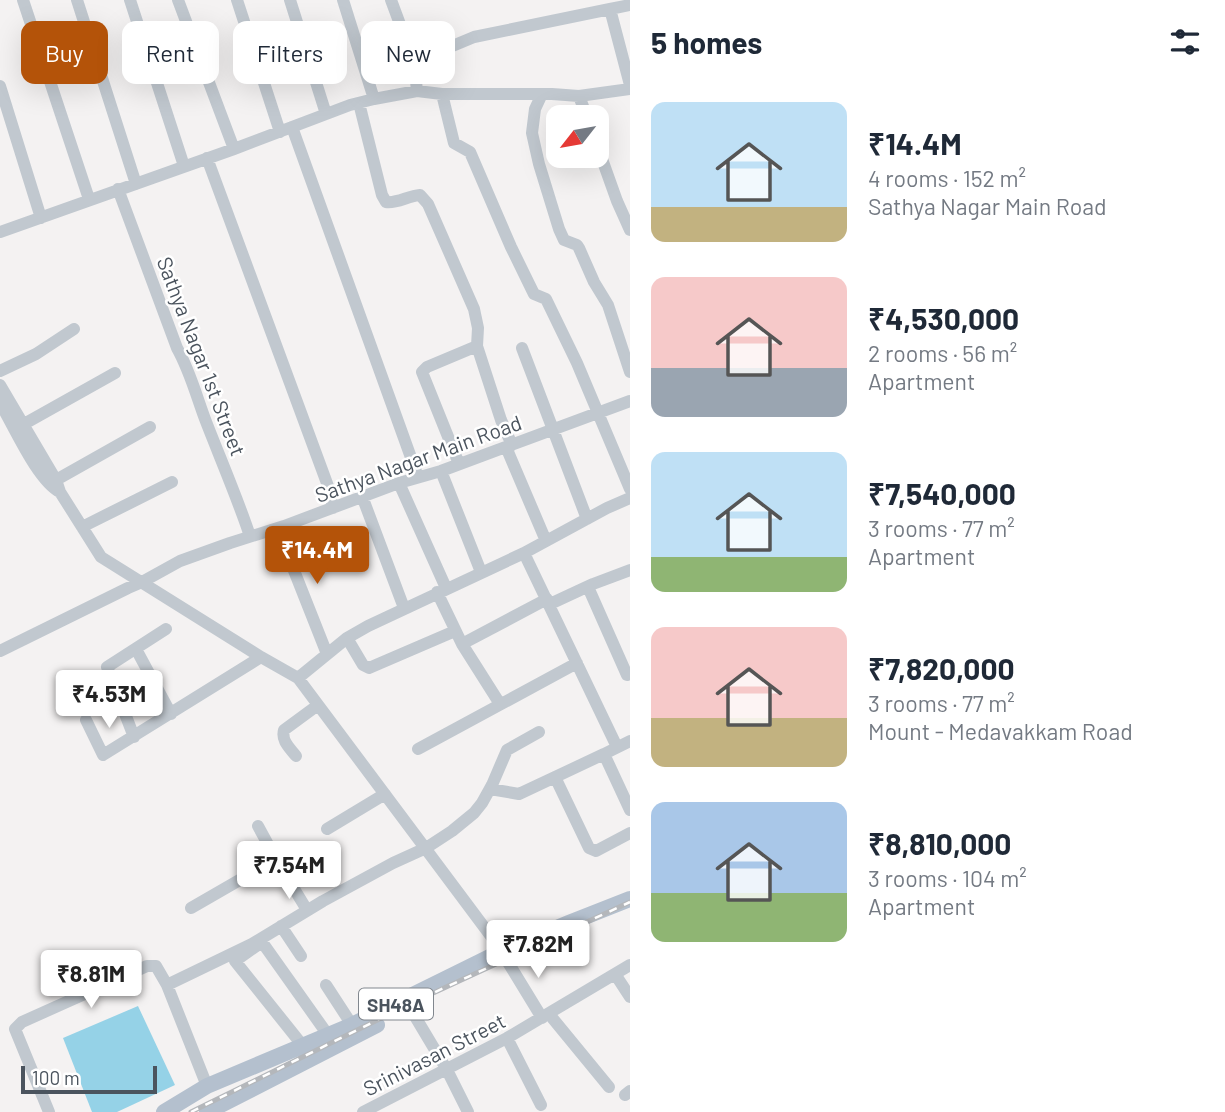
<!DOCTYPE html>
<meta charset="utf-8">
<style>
body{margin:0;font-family:Barlow,sans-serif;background:#f6f6f7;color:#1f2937;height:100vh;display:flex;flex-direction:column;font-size:26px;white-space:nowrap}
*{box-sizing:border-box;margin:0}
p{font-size:23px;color:#747a83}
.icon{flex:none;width:38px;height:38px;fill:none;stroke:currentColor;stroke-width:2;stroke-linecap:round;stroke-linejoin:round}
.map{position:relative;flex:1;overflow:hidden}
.drawer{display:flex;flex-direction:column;background:#fff;width:595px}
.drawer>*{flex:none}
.hud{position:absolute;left:21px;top:21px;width:504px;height:63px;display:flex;gap:14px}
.needle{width:46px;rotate:239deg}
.buttons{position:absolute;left:546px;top:105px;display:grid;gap:14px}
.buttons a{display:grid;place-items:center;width:63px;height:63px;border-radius:14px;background:#fff;box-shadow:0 7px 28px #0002;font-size:35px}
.scale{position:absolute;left:21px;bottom:18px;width:136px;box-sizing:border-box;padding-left:7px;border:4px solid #4b545e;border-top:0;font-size:19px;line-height:24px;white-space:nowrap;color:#4b545e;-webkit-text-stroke:5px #fff;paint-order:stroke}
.price{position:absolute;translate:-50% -60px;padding:0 16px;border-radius:7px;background:#fff;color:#222;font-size:23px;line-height:46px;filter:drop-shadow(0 2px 4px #0008)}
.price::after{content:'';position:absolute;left:50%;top:42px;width:21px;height:16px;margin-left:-10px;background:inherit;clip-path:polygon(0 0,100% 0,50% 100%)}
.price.current{background:#b45309;color:#fff}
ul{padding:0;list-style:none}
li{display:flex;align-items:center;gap:21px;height:175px;padding:0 21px}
li span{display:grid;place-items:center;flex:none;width:196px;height:140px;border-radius:14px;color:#555}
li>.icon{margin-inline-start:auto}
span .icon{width:84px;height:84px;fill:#fffc;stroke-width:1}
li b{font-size:30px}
h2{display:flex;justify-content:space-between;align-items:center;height:84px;padding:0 21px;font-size:30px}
.tag{padding:0 24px;border-radius:14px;background:#fff;box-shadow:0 7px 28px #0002;font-size:24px;line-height:63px}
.tag.current{background:#b45309;color:#fff}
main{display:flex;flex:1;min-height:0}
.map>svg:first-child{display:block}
.water{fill:#95d2e7}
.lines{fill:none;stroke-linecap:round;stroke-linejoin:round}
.minor{stroke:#c1c8cf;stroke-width:12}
.major{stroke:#b4c0ce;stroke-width:16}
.rail-casing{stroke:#b4b7bb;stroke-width:5}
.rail{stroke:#fff;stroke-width:2.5;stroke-dasharray:8;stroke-linecap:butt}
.labels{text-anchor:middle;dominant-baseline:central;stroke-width:5;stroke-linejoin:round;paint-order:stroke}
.shield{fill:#fff;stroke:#81878e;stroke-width:2}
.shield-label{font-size:19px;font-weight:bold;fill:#4b545e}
.street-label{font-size:21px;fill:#4b545e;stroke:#fff}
</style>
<main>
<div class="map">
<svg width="630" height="1112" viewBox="0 0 630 1112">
<rect width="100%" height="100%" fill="#f4f2f2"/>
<path class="water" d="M138,1006L175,1085L117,1112H92L63,1038Z"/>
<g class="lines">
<path class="minor" d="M23,0L89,199
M77,0L136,184
M130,0L184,166
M178,0L234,149
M237,0L280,132
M290,0L326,114
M343,0L374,99
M391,0L414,62L417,91
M610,9L630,5
M414,62L474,37L610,9L630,85
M0,86L41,218
M442,94L454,143L470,152L511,247L533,292L534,294L546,299L577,363L630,489
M542,94L535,109L532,133L539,164L559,229L564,240L577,245L579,248L594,282L608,305L630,372
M579,96L587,117
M359,103L382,195L386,202C396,204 408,196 420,195L428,204L474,309L478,328L477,346L501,420L512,445
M292,127L418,477
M597,145L617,201L630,230
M207,158L328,486L333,508
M118,189L177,348C190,371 196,395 205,419C220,458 237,497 250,536
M0,232L234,149L350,105L374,99L417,91L442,94H552L579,96L630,89
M522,348L587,519
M0,371L36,354L74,329
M0,385L56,480L60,492L101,557L261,657L298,678L502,951L506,959L542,1018
M0,403C14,426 37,480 60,492
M24,424L115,373
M506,447L546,541
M459,464L422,372L427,367L477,346
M441,471L481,572
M56,480L150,427
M399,483L446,588
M362,496L404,608
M82,527L172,482
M281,527L293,568L327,654
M524,553L617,747
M588,587L627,675
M437,592L462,644L547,599
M550,604L593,584L630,570
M347,638L363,665L369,668L455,631
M462,644L500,704
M136,649L171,714
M0,651L128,588L142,582L180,561L230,543L284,526L399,483L441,471L630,401
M298,678L347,638L368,626L524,553L607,508L630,498
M86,720L103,755L261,657
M134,737L107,667L166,629
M630,741L604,754L630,810
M418,749L577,663
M296,756C290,748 281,741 284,730L318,705
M555,777L589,848L596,851L630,833
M490,789L519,794L604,754
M258,826L276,859L307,910
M327,829L385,794
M191,908L276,859
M281,926L301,956
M615,974L630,997
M167,985L252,944L323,901L393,863L426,848L452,831L474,813L482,803L492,785L507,750L539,732
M326,985L352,1025
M410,1008L447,1070L468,1112
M549,1014L609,1087
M507,1038L541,1105
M303,1046L235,961L262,942L328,1035
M625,1095L630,1091
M49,1112L15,1029L22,1022L147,966H156L167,985L207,1086
M363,1112L507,1038L630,965"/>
<path class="major" d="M164,1112L207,1086L352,1025L502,951L569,923L630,899
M207,1112L377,1025"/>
<defs>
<path id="rail" d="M191,1112L418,1000L630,902"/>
</defs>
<use href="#rail" class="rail-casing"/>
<use href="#rail" class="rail"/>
</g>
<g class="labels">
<rect class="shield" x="359" y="988.5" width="74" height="31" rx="5"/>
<g class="shield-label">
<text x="396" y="1004">SH48A</text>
</g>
<g class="street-label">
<text transform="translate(202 356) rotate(69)">Sathya Nagar 1st Street</text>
<text transform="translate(418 458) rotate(-20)">Sathya Nagar Main Road</text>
<text transform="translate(434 1054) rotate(-27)">Srinivasan Street</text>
</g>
</g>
</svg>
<div class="buttons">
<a><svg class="needle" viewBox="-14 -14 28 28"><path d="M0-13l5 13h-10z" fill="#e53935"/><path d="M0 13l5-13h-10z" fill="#747a83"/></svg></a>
</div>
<div class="scale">100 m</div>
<b class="price current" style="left:317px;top:586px">₹14.4M</b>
<b class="price" style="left:109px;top:730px">₹4.53M</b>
<b class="price" style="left:289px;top:901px">₹7.54M</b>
<b class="price" style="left:538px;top:980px">₹7.82M</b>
<b class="price" style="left:91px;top:1010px">₹8.81M</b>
<div class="hud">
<a class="tag current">Buy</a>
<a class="tag">Rent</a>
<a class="tag">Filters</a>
<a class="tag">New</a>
</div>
</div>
<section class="drawer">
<h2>5 homes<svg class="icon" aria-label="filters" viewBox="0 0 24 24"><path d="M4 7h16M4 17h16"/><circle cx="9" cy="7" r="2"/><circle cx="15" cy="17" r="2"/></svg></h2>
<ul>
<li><span style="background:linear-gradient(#bfe0f5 75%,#c2b280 0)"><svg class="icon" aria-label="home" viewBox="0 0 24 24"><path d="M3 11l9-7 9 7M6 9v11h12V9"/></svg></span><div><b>₹14.4M</b><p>4 rooms · 152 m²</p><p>Sathya Nagar Main Road</p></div></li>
<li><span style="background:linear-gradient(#f6c9c9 65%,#9aa5b1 0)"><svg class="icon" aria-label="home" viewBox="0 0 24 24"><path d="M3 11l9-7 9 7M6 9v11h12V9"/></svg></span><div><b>₹4,530,000</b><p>2 rooms · 56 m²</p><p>Apartment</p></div></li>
<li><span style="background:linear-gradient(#bfe0f5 75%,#8fb573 0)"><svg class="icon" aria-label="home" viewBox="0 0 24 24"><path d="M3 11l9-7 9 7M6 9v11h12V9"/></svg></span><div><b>₹7,540,000</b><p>3 rooms · 77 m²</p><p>Apartment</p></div></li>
<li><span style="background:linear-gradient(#f6c9c9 65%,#c2b280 0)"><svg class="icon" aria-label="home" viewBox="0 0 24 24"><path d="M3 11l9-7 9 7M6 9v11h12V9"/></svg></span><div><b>₹7,820,000</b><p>3 rooms · 77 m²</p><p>Mount - Medavakkam Road</p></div></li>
<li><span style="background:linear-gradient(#a9c7e8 65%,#8fb573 0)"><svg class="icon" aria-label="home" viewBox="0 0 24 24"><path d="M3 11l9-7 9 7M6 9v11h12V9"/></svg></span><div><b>₹8,810,000</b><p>3 rooms · 104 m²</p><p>Apartment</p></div></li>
</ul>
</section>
</main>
